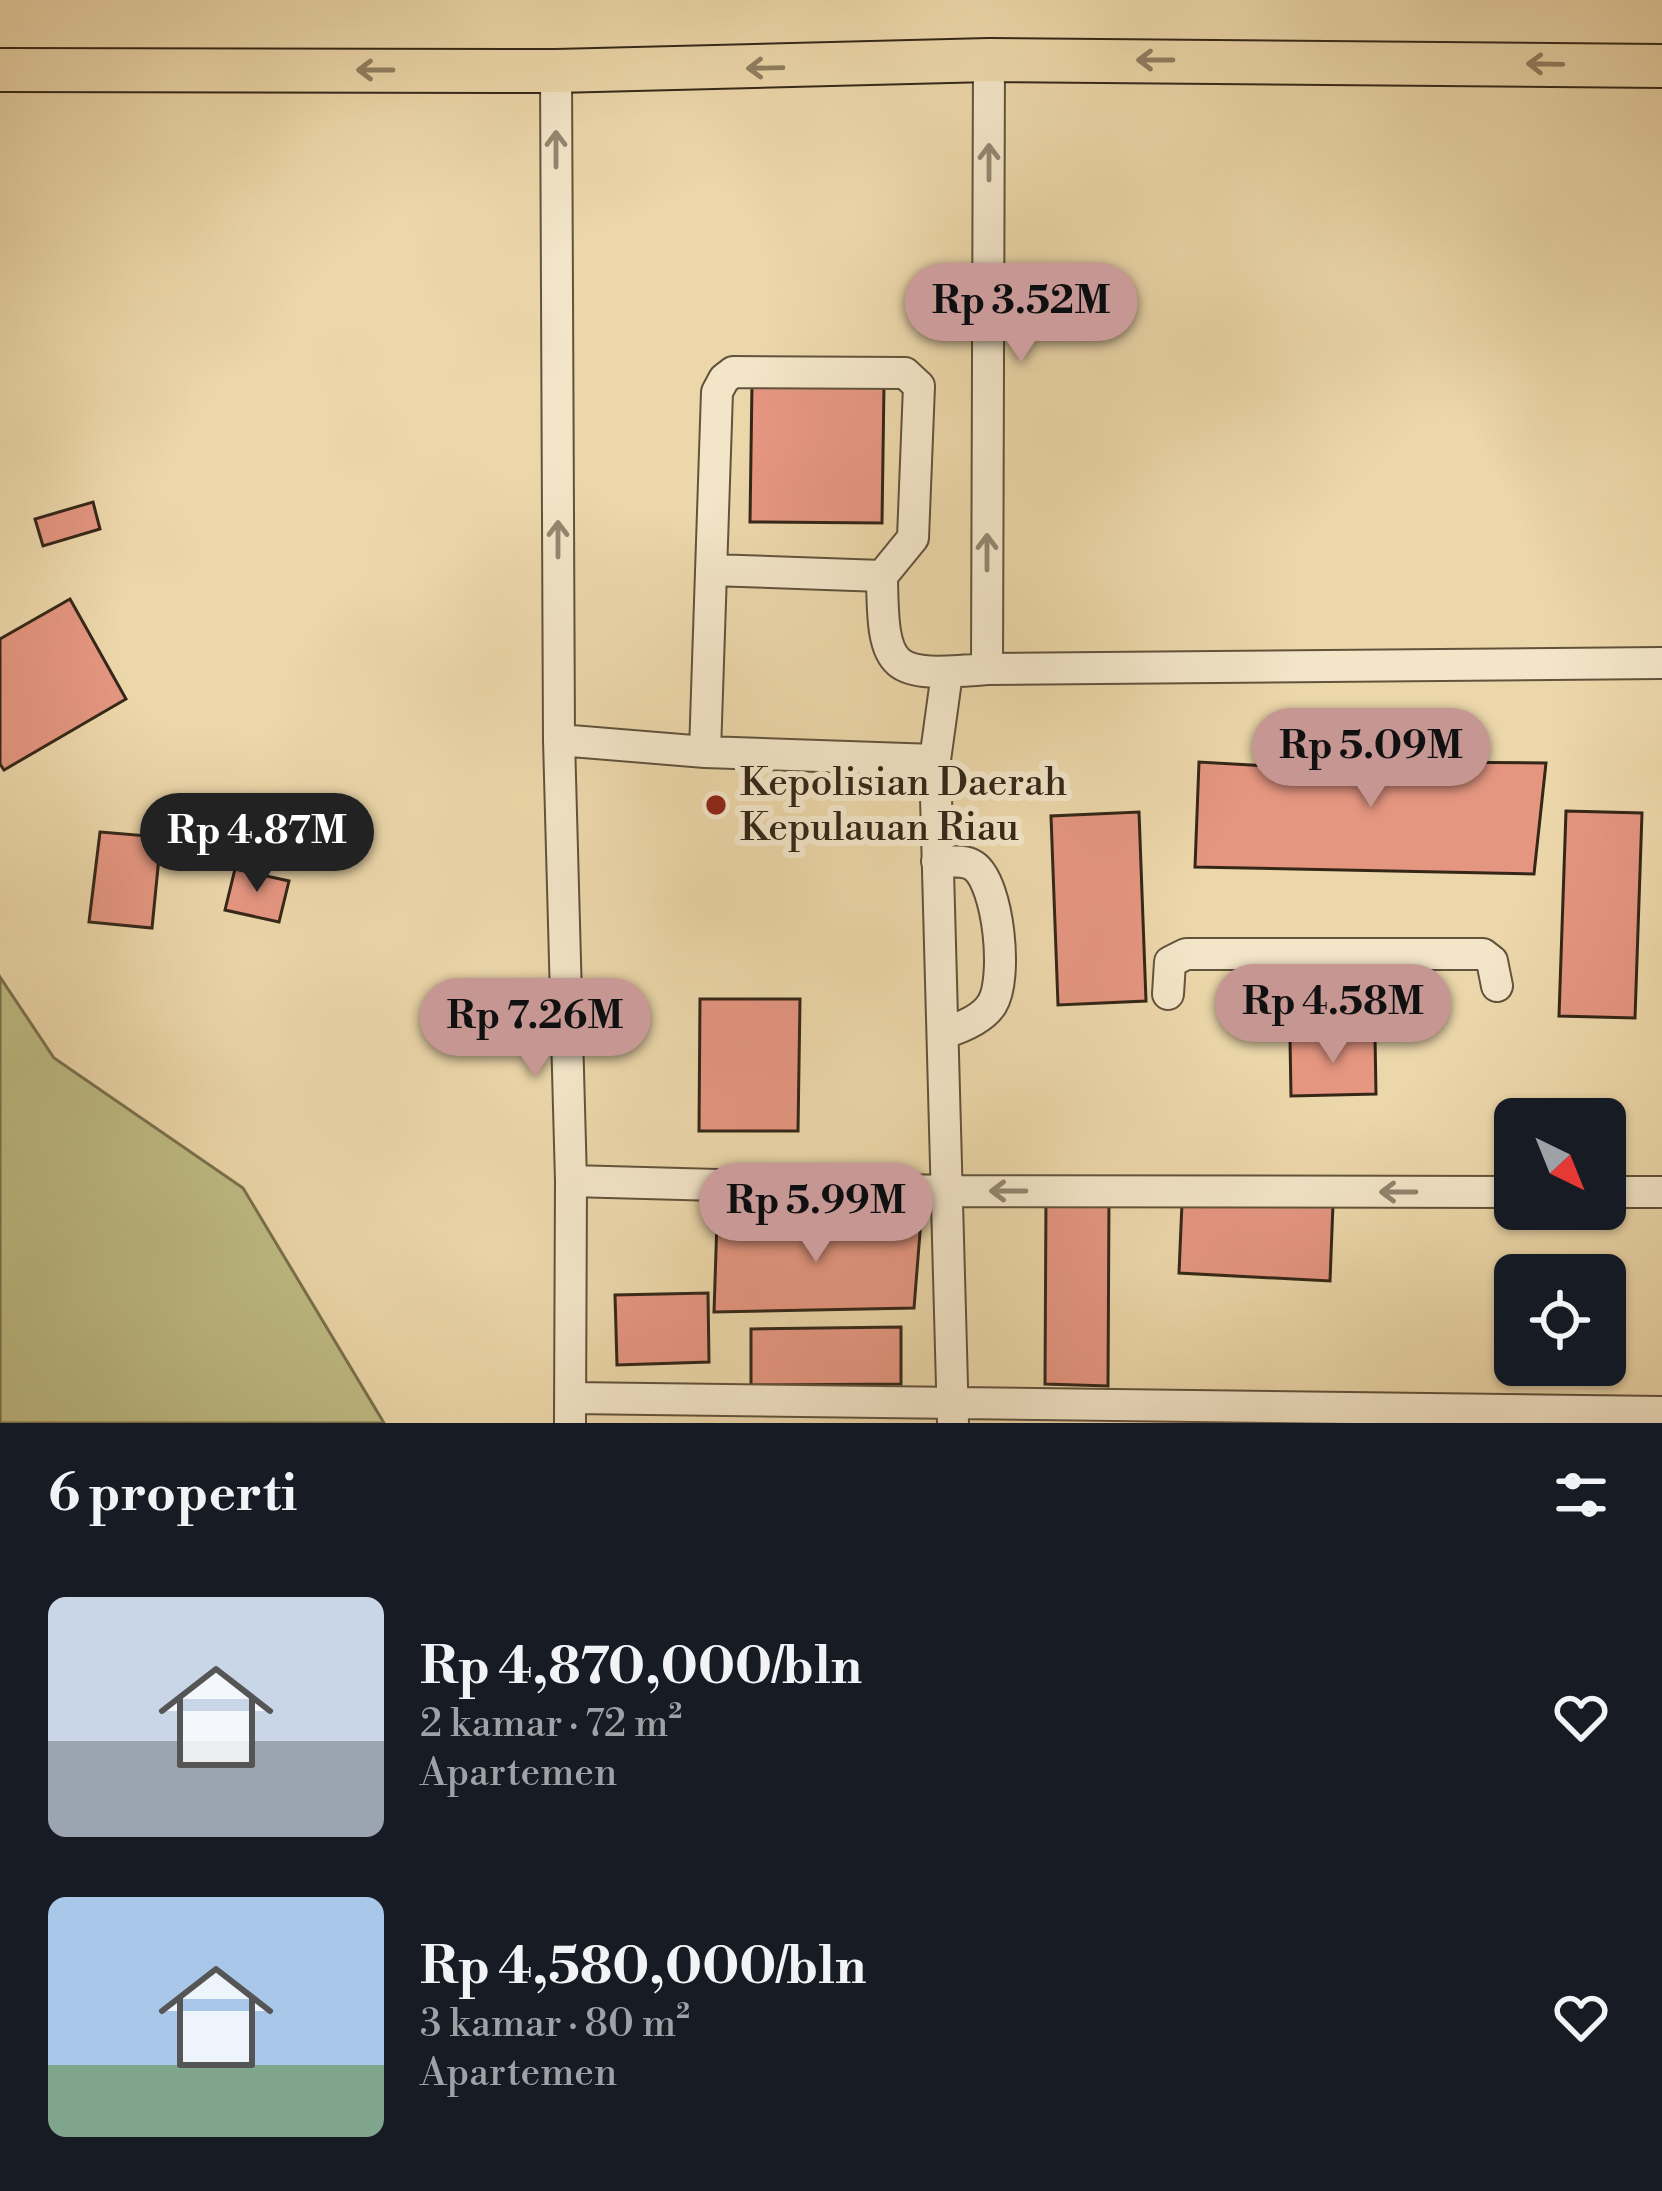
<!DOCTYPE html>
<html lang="id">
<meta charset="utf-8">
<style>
body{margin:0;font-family:"Libre Bodoni",serif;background:#20242c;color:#f1f3f6;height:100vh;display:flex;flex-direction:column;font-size:45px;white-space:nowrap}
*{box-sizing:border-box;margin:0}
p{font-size:39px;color:#9ea1a6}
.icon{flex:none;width:66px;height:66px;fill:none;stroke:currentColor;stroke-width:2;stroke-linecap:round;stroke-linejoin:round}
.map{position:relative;height:1423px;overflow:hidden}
.side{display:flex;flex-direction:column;background:#171b24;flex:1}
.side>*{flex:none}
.needle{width:78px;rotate:137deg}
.controls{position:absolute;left:1494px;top:1098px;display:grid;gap:24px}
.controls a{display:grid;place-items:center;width:132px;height:132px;border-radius:18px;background:#171b24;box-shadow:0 3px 9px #0004;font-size:60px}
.price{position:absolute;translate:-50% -102px;padding:0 27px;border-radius:42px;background:#c59692;color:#111;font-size:39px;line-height:78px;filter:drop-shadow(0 3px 6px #0008)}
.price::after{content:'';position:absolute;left:50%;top:72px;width:36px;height:27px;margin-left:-18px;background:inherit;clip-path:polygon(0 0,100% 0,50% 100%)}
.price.selected{background:#222;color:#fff}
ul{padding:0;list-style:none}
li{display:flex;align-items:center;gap:36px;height:300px;padding:0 48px}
li span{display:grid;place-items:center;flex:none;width:336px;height:240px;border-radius:18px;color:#555}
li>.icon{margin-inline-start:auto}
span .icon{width:144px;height:144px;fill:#fffc;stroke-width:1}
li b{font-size:51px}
h2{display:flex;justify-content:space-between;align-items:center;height:144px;padding:0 48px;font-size:51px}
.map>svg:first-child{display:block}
.green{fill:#bfbc84;stroke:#7a724e;stroke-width:3}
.building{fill:#e59681;stroke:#342718;stroke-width:3}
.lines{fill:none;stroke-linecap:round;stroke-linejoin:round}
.minor-casing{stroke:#62533c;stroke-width:34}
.highway-casing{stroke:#342718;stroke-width:46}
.minor{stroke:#f3e5c8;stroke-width:30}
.highway{stroke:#ecd7aa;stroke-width:42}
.oneway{stroke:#907f61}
.oneway2{stroke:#948670}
.poi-dot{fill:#8f2418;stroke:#f3e5c8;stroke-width:4.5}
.labels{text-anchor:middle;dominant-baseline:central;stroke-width:12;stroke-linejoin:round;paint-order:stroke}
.poi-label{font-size:39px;fill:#342718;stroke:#f3e5c8;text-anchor:start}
</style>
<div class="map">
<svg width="1662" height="1423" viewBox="0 0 1662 1423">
<rect width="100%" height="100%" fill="#ecd7aa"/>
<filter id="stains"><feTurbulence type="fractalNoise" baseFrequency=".00167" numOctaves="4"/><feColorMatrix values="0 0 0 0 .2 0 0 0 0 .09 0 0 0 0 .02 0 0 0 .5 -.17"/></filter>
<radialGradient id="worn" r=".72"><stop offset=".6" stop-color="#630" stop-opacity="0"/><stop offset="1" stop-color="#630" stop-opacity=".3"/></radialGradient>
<path class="green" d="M0,977L54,1058L243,1188L384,1423H0Z"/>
<path class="building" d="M752,384L884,385L882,523L750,522Z
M93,502L100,529L43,546L35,519Z
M70,599L126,699L4,770L0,764V639Z
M1319,724L1424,727L1416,762L1546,763L1534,874L1195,867L1199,762L1321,769Z
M1566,811L1642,813L1635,1018L1559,1016Z
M1139,812L1146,1001L1058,1005L1051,816Z
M100,832L161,837L152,928L89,922Z
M235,869L289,881L279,922L225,910Z
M700,999H800L798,1131H699Z
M1375,1036L1376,1094L1291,1096L1290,1039Z
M1046,1195L1109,1197L1108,1386L1045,1384Z
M1182,1203L1333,1204L1330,1281L1179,1273Z
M921,1220L914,1308L714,1312L717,1221Z
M708,1293L709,1362L617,1365L615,1295Z
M901,1327V1384L751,1385V1329Z"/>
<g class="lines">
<defs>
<path id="minor" d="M556,71L559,740L571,1181L570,1423
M711,570L882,576
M987,669L989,60
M947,673L935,760L953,1423
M559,740L705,752L935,760
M705,752L717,392L724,379L733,372L905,373L919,386L913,538L882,576C883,673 890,677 987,669L1662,663
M937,861C948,862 964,859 974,866C999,884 1008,979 992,1004C983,1019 960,1028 944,1033
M1168,994L1170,962L1186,954H1483L1492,961L1497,986
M571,1181L944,1191L1515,1192
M1605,1192H1662
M572,1398L1662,1412"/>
<path id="highway" d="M0,70L556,71L989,60L1662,66"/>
</defs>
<use href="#minor" class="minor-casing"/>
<use href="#highway" class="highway-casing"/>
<use href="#minor" class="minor"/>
<use href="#highway" class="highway"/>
</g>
<defs><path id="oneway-shaft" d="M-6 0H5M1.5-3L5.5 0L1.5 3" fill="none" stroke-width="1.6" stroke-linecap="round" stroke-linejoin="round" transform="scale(3)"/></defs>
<g class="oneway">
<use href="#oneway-shaft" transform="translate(1155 60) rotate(180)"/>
<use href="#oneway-shaft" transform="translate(1545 64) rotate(-179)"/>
<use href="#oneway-shaft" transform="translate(765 68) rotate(179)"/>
<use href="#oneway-shaft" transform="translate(375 70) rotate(-180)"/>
</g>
<g class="oneway2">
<use href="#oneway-shaft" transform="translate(556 149) rotate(-90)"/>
<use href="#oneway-shaft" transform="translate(989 162) rotate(-90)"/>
<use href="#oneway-shaft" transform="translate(558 539) rotate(-90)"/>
<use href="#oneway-shaft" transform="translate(987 552) rotate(-90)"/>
<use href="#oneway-shaft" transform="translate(1008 1191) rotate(-180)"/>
<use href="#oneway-shaft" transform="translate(1398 1192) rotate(-180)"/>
</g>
<circle class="poi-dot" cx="716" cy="805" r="12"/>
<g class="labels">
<g class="poi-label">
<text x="740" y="783">Kepolisian Daerah<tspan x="740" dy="45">Kepulauan Riau</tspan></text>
</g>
</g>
<rect width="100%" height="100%" filter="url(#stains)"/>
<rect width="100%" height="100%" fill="url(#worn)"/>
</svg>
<div class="controls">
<a><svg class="needle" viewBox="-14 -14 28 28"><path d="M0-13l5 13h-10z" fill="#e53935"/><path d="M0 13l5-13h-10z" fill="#9ea1a6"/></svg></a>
<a><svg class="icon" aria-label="locate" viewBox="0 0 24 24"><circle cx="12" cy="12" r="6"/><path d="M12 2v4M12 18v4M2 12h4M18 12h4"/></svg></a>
</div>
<b class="price" style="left:1021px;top:365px">Rp 3.52M</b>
<b class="price" style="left:1371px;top:810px">Rp 5.09M</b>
<b class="price selected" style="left:257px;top:895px">Rp 4.87M</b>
<b class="price" style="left:1333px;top:1066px">Rp 4.58M</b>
<b class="price" style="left:535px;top:1080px">Rp 7.26M</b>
<b class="price" style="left:816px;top:1265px">Rp 5.99M</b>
</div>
<section class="side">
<h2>6 properti<svg class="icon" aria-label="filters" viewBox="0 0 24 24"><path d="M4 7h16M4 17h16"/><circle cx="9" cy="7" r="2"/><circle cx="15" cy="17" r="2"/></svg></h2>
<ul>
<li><span style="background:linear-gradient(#c9d6e8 60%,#9aa5b1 0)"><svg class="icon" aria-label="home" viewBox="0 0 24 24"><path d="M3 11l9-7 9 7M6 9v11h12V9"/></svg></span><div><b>Rp 4,870,000/bln</b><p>2 kamar · 72 m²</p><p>Apartemen</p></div><svg class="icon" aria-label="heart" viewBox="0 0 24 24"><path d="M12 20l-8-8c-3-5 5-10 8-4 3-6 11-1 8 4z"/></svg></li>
<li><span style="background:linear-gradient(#a9c7e8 70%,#7fa58c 0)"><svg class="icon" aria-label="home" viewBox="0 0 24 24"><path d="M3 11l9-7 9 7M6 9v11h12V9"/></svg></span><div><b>Rp 4,580,000/bln</b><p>3 kamar · 80 m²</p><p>Apartemen</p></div><svg class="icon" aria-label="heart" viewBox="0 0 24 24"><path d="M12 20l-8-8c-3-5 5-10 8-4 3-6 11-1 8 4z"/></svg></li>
</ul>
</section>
